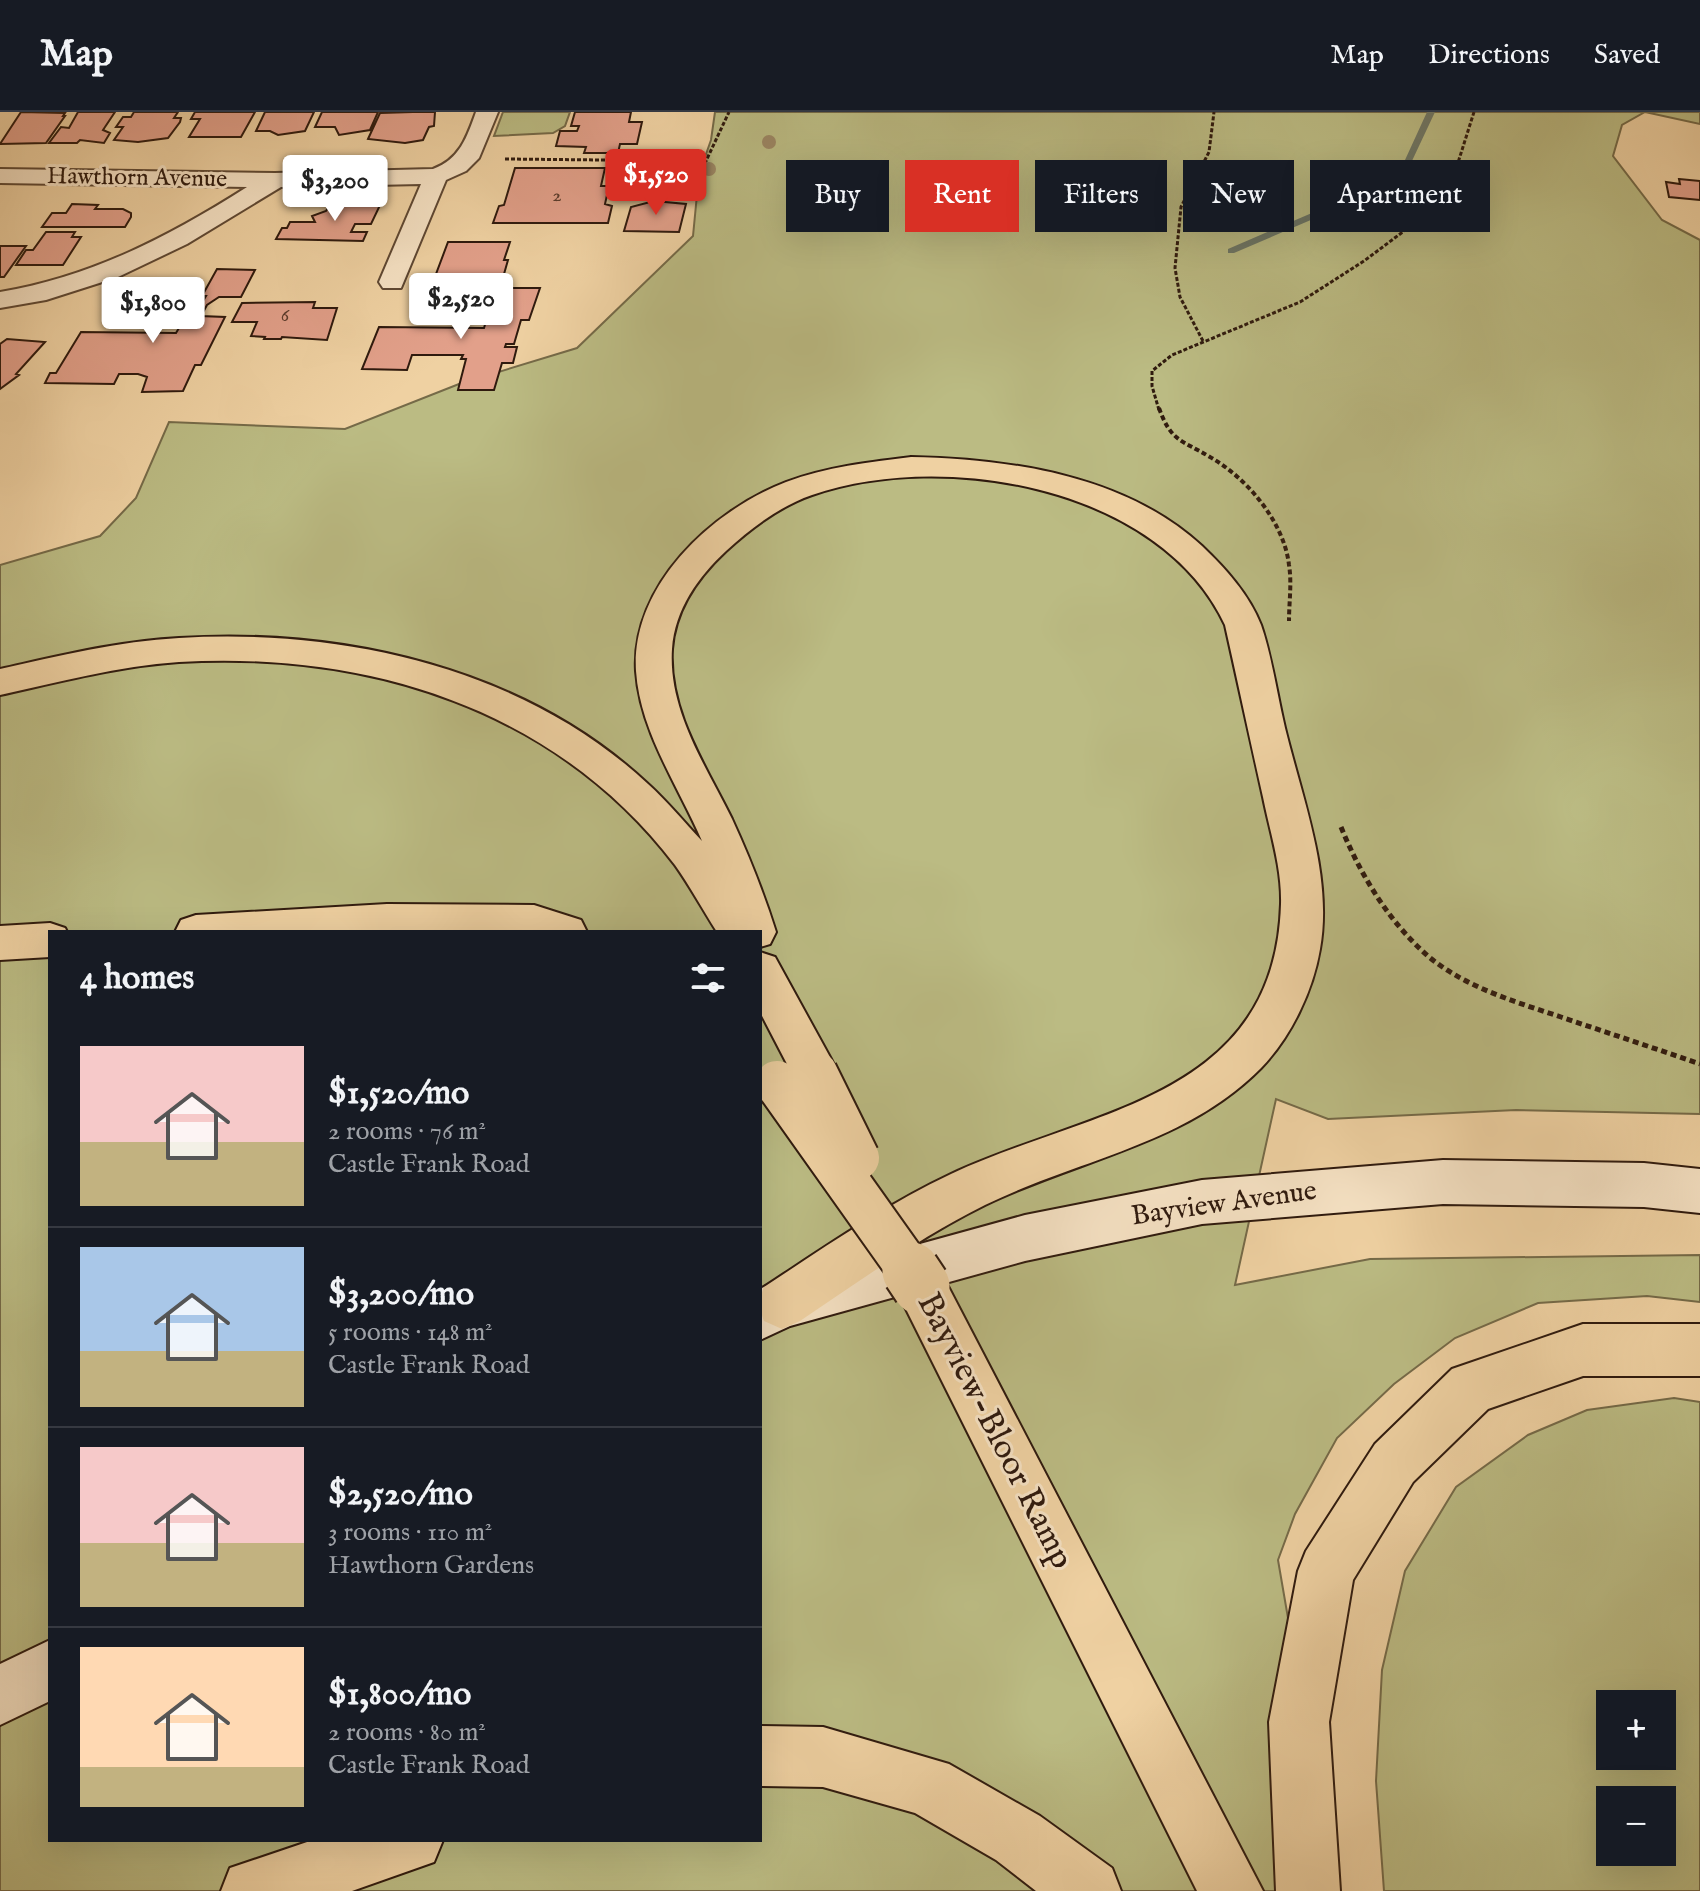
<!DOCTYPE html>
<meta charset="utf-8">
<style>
body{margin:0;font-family:"IM FELL English",serif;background:#20242c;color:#f1f3f6;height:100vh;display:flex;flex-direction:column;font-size:30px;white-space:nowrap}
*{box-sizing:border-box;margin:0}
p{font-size:26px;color:#9ea1a6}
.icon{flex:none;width:44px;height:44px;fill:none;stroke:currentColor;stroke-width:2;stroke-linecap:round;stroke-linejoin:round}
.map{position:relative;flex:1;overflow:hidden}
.sheet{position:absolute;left:48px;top:818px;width:714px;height:912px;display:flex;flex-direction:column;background:#171b24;border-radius:0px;box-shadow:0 8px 32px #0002}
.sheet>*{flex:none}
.banner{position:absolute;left:786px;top:48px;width:760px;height:72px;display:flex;gap:16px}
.buttons{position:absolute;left:1596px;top:1578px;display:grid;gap:16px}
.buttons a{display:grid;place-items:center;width:80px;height:80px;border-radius:0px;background:#171b24;box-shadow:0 8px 32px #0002;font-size:40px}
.price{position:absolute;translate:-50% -68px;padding:0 18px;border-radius:8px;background:#fff;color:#222;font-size:26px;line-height:52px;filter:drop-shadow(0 2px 4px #0008)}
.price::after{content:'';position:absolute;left:50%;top:48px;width:24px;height:18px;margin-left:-12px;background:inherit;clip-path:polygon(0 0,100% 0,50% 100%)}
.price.selected{background:#d93025;color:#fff}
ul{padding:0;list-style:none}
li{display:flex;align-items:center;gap:24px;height:200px;padding:0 32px}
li+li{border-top:2px solid #363941}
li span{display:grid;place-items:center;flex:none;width:224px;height:160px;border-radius:0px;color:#555}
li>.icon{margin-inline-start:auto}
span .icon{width:96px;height:96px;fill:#fffc;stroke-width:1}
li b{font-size:34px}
h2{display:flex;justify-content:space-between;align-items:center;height:96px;padding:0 32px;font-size:34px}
.pill{padding:0 28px;border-radius:0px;background:#171b24;box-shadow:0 8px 32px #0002;font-size:28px;line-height:72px}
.pill.selected{background:#d93025;color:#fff}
header{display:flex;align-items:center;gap:48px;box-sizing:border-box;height:112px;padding:0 40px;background:#171b24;border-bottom:2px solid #363941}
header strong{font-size:38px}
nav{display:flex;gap:44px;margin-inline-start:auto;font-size:28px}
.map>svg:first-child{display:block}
.green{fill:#bbbb83;stroke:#756a48;stroke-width:2;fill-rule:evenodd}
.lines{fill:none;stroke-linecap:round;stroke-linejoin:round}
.stream{fill:#6f7867;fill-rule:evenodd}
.building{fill:#e2a08a;stroke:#2f1a0e;stroke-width:2}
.minor-casing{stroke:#5f4833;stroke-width:4}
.secondary-casing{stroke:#2f1a0e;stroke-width:4}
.primary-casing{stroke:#2f1a0e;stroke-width:4}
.path-far2{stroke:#2f1a0e;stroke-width:3;stroke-dasharray:4 2;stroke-linecap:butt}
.path-far1{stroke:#2f1a0e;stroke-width:4;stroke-dasharray:5 3;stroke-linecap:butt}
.path{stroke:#2f1a0e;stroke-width:5;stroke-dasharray:6 4;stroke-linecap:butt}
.minor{fill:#f5e1c3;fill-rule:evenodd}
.secondary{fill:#f5e1c3;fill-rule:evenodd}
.primary{fill:#efd1a2;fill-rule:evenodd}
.primary-bridge-far1-casing{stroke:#2f1a0e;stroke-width:48;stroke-linecap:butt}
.primary-bridge-casing{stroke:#2f1a0e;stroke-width:61;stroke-linecap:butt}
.primary-bridge-far1{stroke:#efd1a2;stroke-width:44}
.primary-bridge{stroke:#efd1a2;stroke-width:57}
.tree{fill:#9c8764}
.labels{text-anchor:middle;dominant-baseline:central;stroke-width:6;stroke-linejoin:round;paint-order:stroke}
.far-number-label{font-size:20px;fill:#5c3c2d}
.far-street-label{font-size:24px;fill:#2f1a0e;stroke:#f5e1c3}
.street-label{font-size:28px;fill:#2f1a0e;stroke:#f5e1c3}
.near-street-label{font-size:34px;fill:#2f1a0e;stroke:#f5e1c3}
</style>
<header>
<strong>Map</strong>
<nav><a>Map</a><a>Directions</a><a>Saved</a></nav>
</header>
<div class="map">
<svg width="1700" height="1779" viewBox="0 0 1700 1779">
<rect width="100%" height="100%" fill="#efd1a2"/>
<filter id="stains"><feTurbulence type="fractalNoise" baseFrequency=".0025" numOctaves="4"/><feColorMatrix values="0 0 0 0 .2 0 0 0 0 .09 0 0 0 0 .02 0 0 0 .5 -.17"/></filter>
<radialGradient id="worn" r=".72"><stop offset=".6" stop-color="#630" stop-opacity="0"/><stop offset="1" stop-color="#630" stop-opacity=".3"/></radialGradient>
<path class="green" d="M503,0H570L565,14L553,21L494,24Z
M715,0H1700V12L1645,0L1622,13L1613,44L1662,108L1700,128V1002L1516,998L1328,1007L1276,987L1235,1173L1370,1147L1700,1143V1190L1647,1184L1538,1191L1455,1226L1394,1272L1337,1326L1295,1402L1278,1448L1335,1779H0V453L100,424L136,386L169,310L345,317L459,272L577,236L693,124L699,62L711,28ZM50,820H760V1728H50Z
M1674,1286L1700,1290V1779H1384L1376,1669L1382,1558L1405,1459L1456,1375L1528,1323L1587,1298ZM1610,1592H1662V1644H1610ZM1610,1688H1662V1740H1610Z"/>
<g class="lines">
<path class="stream" d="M1427,0H1435L1411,51L1376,80L1234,141H1228V137L1370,76L1405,48Z"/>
</g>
<path class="building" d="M21,0L65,1L63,4H65L46,31L0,32Z
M78,0H115L103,18L110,21L104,31L80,28L77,31H49L61,15L69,16Z
M134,0H178L174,6H181L180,10L168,26L138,30L114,28L123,15H116L123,5H131Z
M195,0H255L241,25H189L200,7H191Z
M265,0H314L305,19L278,23L270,19H256Z
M322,0H378L370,18L339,23L335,15H315Z
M413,0H435L434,14L429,15L423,28L405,31L368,27L380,1Z
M575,0H631L629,10H642L637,32H620L618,41H584L586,35L556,34L560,19H577L579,14H571Z
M515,56H605L601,74H609L605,92L612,94L608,111H493L499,94L504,93Z
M1679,67L1700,69V88L1669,85L1666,70L1680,72Z
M350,88L382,89L371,112H355L351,120H367L363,129L276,127L282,116H287L290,110H315L312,104L326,99L331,91Z
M654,89L686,92L679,120L624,119L631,95Z
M72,92L98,93L95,97H123L131,101V105L125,115H42L52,101H66Z
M46,120H75L72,125H81L63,153H16L26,138H33Z
M448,130H510L504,148H508L504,162H493L490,170H433Z
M0,134H26L4,165H0Z
M217,157L255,158L241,185H219L207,193L201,204L225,205L201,253H195L183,279L142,280L147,265L138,262H119L114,272L45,271L50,261H56L81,220L176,221L186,204L180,203L188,189H203L206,184H202Z
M496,176H540L529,208H521L514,232H506L505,235H517L513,251H502L494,278H458L466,247H461L463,243H412L407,258L362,257L379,215L484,216Z
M315,190L313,196H337L327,228L282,225L281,227H264L265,225L251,224L257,210H232L242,191Z
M7,227L45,230L16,262L19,263L0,277V232Z"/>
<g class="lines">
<defs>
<path id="minor" d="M476,0H498L479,46L466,59L446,68L401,176H383L379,170L421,72L281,75L187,132L118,165L46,188L0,196V180C91,165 170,124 247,75L0,71V57L275,61L433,57C460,47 467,25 476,0Z"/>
<path id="secondary" d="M1443,1048L1644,1051L1700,1057V1101L1644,1095L1443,1092L1202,1112L1025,1149L790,1214L760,1228V1177L764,1175L1025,1103L1202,1068Z
M50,1528V1589L0,1613V1552Z"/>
<path id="primary" d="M911,345C1010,347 1125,363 1202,434C1225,456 1249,482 1261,513C1272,545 1277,582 1285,616C1302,686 1333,764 1320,837C1313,879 1291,925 1261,956C1185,1033 1079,1047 985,1093C920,1125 860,1169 800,1209L782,1217L764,1209C759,1197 759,1187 764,1175C825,1135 885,1093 951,1062C1089,997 1275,988 1281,792C1282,756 1270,720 1263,685C1250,628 1238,570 1225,513C1161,375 944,337 812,383C780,394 751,416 726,439C698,465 675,497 672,537C668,599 706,654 732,707C749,744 764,782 776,820L770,832L760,835V820H717C703,798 690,774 675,753C556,597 369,539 179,550C119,554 59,570 0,583V557C59,544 119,529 179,526C344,516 524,556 648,672C667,689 684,710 702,729C679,675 640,620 636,559C631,474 711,399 786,370C826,355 869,350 911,345Z
M387,792L534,793L581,808L587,820H175L181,808L196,803Z
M50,811L65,816L67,820H50V845L0,848V814Z
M760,840L775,845L831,947L838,961L831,975L815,981L799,975L760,900Z
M921,1150L939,1157L1263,1779H1197L903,1191L896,1174L903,1157Z
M1583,1212H1700V1264H1583L1488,1297L1413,1370L1353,1468L1329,1610L1340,1779H1276L1269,1610L1298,1459L1306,1439L1375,1332L1452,1257Z
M760,1614L823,1615L949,1652L1040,1704L1112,1756L1121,1779H1036L996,1748L915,1701L823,1675L760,1674Z
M313,1728H443L434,1750L352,1779H221L230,1756Z"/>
</defs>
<use href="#minor" class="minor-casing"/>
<use href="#secondary" class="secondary-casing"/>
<use href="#primary" class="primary-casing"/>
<path class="path-far2" d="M505,47L706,49L729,0
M1203,229L1180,185L1175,156L1181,95L1209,40L1214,0
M1159,298L1152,274V259L1172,243L1300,190L1364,149L1424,104L1456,57L1474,0"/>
<path class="path-far1" d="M1159,296C1171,330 1182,328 1210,345C1247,366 1284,410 1289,453C1292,471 1289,490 1289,509"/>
<path class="path" d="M1341,715C1361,764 1389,810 1429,845C1467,876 1516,890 1561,905C1608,921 1654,936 1700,952"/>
<use href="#minor" class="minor"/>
<use href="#secondary" class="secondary"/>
<use href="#primary" class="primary"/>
<defs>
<path id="primary-bridge-far1" d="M815,961L857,1046
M777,971L912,1161"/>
<path id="primary-bridge" d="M911,1159L921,1174"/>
</defs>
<use href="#primary-bridge-far1" class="primary-bridge-far1-casing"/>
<use href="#primary-bridge" class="primary-bridge-casing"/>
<use href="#primary-bridge-far1" class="primary-bridge-far1"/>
<use href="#primary-bridge" class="primary-bridge"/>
</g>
<g class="tree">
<circle cx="769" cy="30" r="7"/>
<circle cx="709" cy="57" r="7"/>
</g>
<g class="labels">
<g class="far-number-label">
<text x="557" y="83">2</text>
<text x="285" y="203">6</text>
</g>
<g class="far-street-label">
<text transform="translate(137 66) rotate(1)">Hawthorn Avenue</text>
</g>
<g class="street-label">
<text transform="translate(1224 1092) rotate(-8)">Bayview Avenue</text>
</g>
<g class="near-street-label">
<text transform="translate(995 1319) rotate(63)">Bayview-Bloor Ramp</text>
</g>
</g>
<rect width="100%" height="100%" filter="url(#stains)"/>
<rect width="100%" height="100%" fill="url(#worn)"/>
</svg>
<div class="buttons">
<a>+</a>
<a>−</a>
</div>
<b class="price selected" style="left:656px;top:105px">$1,520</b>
<b class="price" style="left:335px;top:111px">$3,200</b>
<b class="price" style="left:461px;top:229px">$2,520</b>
<b class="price" style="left:153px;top:233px">$1,800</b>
<div class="banner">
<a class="pill">Buy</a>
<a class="pill selected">Rent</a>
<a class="pill">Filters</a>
<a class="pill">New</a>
<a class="pill">Apartment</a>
</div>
<section class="sheet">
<h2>4 homes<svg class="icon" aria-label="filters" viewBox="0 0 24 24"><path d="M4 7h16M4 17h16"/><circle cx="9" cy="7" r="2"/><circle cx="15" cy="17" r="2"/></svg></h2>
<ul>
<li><span style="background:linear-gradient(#f6c9c9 60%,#c2b280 0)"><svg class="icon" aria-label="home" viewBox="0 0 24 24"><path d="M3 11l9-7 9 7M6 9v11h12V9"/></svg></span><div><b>$1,520/mo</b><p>2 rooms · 76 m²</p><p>Castle Frank Road</p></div></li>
<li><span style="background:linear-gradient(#a9c7e8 65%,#c2b280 0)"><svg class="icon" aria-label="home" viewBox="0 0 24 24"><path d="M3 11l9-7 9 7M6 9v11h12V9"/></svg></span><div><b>$3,200/mo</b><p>5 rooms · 148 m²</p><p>Castle Frank Road</p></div></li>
<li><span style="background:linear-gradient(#f6c9c9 60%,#c2b280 0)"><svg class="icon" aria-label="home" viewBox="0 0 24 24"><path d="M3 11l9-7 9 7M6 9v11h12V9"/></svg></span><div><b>$2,520/mo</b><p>3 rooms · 110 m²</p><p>Hawthorn Gardens</p></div></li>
<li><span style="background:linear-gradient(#ffd9b3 75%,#c2b280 0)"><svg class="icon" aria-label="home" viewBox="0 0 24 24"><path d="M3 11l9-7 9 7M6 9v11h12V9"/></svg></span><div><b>$1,800/mo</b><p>2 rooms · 80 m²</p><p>Castle Frank Road</p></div></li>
</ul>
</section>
</div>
